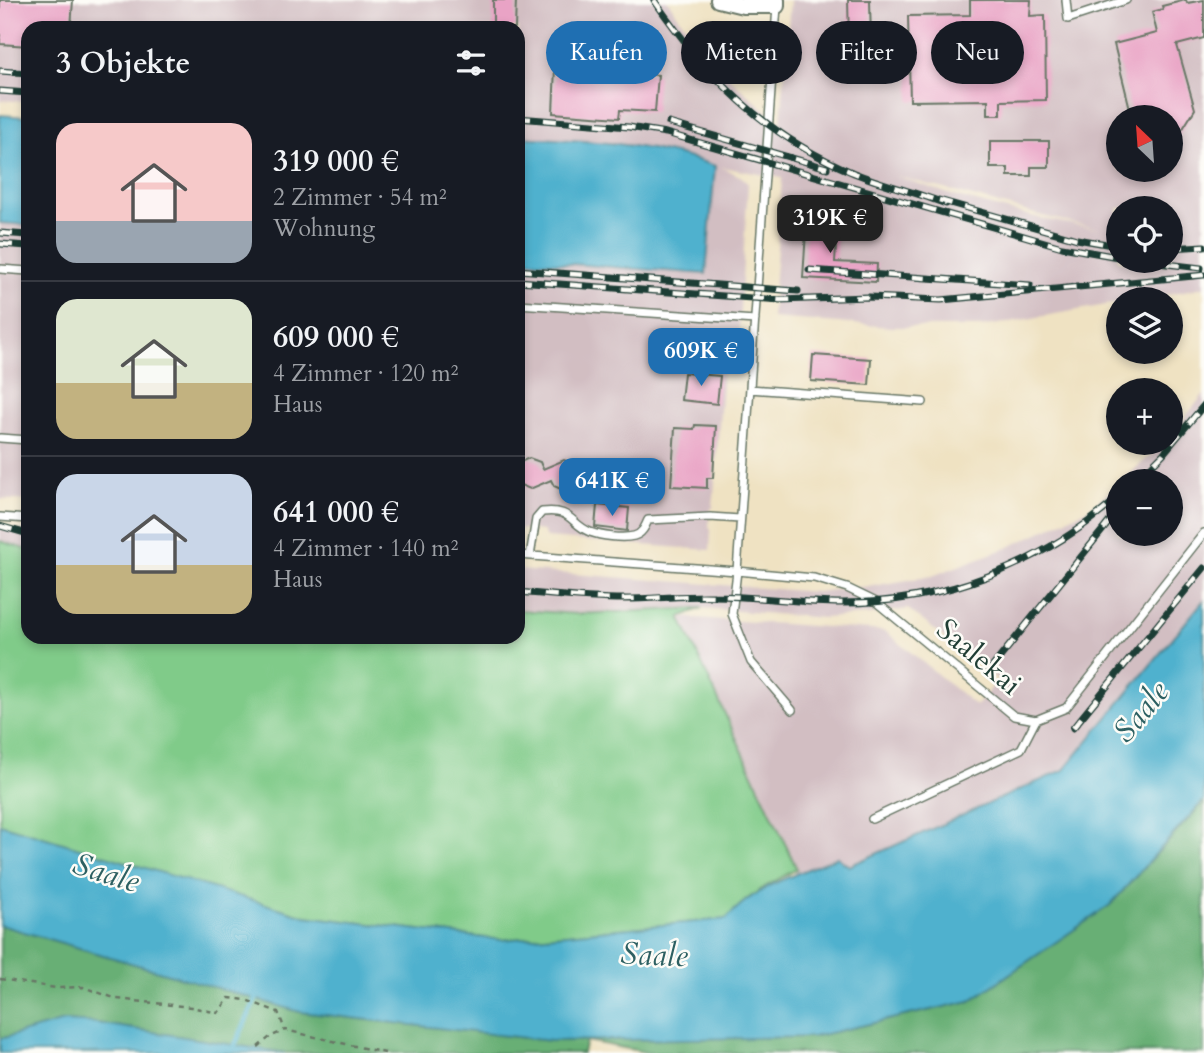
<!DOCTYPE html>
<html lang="de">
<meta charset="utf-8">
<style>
body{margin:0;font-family:Cardo,serif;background:#20242c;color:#f1f3f6;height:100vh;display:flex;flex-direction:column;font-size:26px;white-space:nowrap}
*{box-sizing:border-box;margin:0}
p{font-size:23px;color:#9ea1a6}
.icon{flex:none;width:38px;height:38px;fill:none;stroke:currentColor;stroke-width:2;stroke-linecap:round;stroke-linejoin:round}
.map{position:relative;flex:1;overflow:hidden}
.drawer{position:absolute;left:21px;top:21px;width:504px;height:623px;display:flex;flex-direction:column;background:#171b24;border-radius:21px;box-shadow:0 4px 10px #0003}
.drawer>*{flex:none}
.hud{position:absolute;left:546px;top:21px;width:553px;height:63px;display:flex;gap:14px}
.needle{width:46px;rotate:335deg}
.controls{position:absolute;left:1106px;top:105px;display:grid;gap:14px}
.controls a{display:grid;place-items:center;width:77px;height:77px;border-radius:50%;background:#171b24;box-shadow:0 4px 10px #0003;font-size:35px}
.price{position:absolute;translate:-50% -60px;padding:0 16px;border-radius:14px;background:#1f6fb2;color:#fff;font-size:23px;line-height:46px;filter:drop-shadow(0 2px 4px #0008)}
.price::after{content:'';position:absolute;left:50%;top:42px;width:21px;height:16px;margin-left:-10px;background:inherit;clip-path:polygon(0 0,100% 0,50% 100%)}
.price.current{background:#222;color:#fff}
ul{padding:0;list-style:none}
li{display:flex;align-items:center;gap:21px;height:175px;padding:0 35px}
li+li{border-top:2px solid #363941}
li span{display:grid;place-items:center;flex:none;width:196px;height:140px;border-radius:21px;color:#555}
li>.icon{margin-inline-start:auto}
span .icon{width:84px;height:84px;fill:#fffc;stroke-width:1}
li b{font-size:30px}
h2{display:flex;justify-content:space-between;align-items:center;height:84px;padding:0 35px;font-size:30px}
.tag{padding:0 24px;border-radius:32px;background:#171b24;box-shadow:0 4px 10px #0003;font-size:24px;line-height:63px}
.tag.current{background:#1f6fb2;color:#fff}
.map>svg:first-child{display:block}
.industrial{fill:#d2bec2;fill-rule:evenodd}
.green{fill:#80cb89;stroke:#50845e;stroke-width:2}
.forest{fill:#68af75;stroke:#447654;stroke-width:2}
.water{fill:#4fb1ce;stroke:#377781;stroke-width:2}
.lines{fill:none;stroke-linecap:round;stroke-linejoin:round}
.stream{stroke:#4fb1ce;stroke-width:4.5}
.building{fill:#e9a3c5}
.lane-casing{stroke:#687766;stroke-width:10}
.street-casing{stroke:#687766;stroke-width:18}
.path{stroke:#687766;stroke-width:2.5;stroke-dasharray:5 5;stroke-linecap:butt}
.lane{stroke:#fff;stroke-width:7}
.street{stroke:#fff;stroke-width:14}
.rail-casing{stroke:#1f3d34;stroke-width:7}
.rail{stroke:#fdfcf7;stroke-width:4.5;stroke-dasharray:13;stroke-linecap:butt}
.labels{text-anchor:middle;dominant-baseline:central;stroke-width:5;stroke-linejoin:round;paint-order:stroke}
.street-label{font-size:30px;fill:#1f3d34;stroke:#fdfcf7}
.water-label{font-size:32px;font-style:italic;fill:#2d6062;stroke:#fdfcf7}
</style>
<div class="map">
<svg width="1204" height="1053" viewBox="0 0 1204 1053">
<rect width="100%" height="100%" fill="#fdfcf7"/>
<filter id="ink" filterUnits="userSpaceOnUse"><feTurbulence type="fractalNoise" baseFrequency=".0143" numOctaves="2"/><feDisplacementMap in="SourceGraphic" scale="14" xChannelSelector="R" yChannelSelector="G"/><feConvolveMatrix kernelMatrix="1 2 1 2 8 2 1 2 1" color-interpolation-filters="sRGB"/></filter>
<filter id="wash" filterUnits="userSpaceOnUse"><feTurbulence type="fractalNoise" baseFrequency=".00686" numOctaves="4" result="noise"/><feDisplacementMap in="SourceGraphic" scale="28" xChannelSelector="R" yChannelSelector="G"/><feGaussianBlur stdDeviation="1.57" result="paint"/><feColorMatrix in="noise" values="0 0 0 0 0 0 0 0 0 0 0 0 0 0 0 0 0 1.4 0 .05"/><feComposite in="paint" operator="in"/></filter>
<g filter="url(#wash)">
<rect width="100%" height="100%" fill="#efe2c2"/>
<path class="industrial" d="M0,0H667L700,46L733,81L781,124L790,0H1204V287L1143,299H1118V303L981,327H891L772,318L782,178L721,167L742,177L748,184L738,342L704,339L724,356L713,508H711L709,527L711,530L710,550L546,538L543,531L534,530L520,529L518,532V260L706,274L518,137V28H28V102L0,100ZM1118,117H1171V170H1118ZM893,175L1042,216L1100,229L1043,219L961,198ZM1118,208H1171V261H1118Z
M0,223L28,225V501L0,499Z
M1204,394V639L1079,793L812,913L680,617L885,631L976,706L998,680L908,609L869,615L823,618L702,608L578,614L518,610V570L816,592L878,585L932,576L1009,547L1090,508L1118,484V534H1171V481H1121L1165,443H1171V435Z
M0,528L28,531V550L0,541Z"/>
<path class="green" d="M0,541L28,550V637H518V610L578,614L702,608L680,617L797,869C771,883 746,896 727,919L502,940L305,916L0,824Z"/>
<path class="forest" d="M1204,802V1053H650L586,1041L583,1053H285L96,1023L64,1021L0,1039V925L300,1012L551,1041L812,1037L970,1001L1110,905Z"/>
<path class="water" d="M0,115L28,117V225L0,223Z
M518,137C584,141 652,142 715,166L706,274L518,260Z
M1204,600V800L1110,905L970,1001L812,1037L551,1041L300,1012L0,925V824L305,916L502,940L726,919C756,885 796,875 837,857L849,866L1064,770Z
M64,1021L96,1023L285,1053H0V1039Z"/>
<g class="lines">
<path class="stream" d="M235,1045L258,995"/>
</g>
<g id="blocks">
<path class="building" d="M0,0H73L71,28H28V46L0,44Z
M493,0H516L515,28H493Z
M848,0H870L871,41H849Z
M970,0H1031L1030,16L1045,15L1046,100L1001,101V115H988V100L910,101L908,16L970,15Z
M1186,0L1187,3L1204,0V38L1177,45L1195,109L1171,148V117H1132L1114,44L1157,33L1152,12L1163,9L1162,6Z
M555,67L658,75L655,112L620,110L619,118L553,113Z
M990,141H1049V167H1031V176H1008V168H990Z
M807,216L838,218L835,262L877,264L876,282L803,278Z
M813,355L871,359L869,385L811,381Z
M684,373L720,376L717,404L681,400Z
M695,425L716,426L713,478H707V488L671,486L675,428L694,429Z
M529,458L540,462L543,469L564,460L575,464L578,471L597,463L608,467L613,478L605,497L586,489L584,483L565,491L554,486L551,480L530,489L518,484V463Z
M597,505L629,508L627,531L595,527Z"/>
</g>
</g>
<g filter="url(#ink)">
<use href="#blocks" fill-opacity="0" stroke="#687766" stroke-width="2"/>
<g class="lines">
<defs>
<path id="lane" d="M1066,0L1068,19L1126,0
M0,269L28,271
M518,304L755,320
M750,389L923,402
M0,438L28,440
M0,517L28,519
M518,555L737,571L777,6
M530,556L536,519L542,512C572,508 570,524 590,532C601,536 622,539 634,536C642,534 645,527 648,520L710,517L740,519
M792,710L751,662L732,614L737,571L814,578L847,588L876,602L1014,716L1036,720L1066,708L1204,533
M872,819L1021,749L1036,720"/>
<path id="street" d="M718,0L743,6H777V0"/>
</defs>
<use href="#lane" class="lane-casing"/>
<use href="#street" class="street-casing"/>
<path class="path" d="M0,979L56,988L83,987L117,999L191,1007L218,1013L229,998L246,1000L278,1012L285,1030
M258,1047L270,1037L285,1030L385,1053"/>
<use href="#lane" class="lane"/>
<use href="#street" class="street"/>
<defs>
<path id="rail" d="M654,0C708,78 765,136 854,173C884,185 915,192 946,204
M0,71L28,73
M0,91L28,93
M518,118L629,127L666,133L1062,247L1118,257
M669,123L827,168
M939,200L1077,239L1118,246
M0,233L28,235
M0,244L28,246
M1171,248L1204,246
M1141,261L1201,268
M518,270L798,291
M809,270L1030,285
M518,281L780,300L869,297L941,300L1204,275
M1136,481L1163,454L1204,405
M0,526L28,534
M518,592C553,595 589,599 624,599C654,599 684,595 714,596C757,596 799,603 842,603C944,603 1041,565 1118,498
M989,671L1118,511
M1073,728L1204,568"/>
</defs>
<use href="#rail" class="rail-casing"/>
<use href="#rail" class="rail"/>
</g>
</g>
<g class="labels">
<g class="street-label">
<text transform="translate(979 657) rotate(40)">Saalekai</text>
</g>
<g class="water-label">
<text transform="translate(1141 712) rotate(-51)">Saale</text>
<text transform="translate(106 873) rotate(17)">Saale</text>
<text transform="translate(654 955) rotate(2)">Saale</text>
</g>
</g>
</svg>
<div class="controls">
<a><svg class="needle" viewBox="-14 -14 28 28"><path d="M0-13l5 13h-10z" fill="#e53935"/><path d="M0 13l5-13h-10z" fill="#9ea1a6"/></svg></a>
<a><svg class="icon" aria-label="locate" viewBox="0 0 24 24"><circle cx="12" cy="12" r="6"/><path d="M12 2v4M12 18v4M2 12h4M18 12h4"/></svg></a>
<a><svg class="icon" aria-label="layers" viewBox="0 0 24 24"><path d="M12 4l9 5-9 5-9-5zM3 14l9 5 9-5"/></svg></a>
<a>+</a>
<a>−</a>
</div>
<b class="price current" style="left:830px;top:255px">319K €</b>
<b class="price" style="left:701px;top:388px">609K €</b>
<b class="price" style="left:612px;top:518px">641K €</b>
<div class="hud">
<a class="tag current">Kaufen</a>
<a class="tag">Mieten</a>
<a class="tag">Filter</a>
<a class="tag">Neu</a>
</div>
<section class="drawer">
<h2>3 Objekte<svg class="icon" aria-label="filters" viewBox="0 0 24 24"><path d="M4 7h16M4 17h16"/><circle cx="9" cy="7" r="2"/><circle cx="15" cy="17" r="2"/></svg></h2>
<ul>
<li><span style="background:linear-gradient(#f6c9c9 70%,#9aa5b1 0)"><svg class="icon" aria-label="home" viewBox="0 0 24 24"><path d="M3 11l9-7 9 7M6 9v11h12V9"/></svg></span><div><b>319 000 €</b><p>2 Zimmer · 54 m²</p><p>Wohnung</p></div></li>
<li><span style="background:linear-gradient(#dfe7d0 60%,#c2b280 0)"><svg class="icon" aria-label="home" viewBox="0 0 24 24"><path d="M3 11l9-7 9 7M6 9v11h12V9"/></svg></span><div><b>609 000 €</b><p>4 Zimmer · 120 m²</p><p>Haus</p></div></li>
<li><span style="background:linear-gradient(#c9d6e8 65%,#c2b280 0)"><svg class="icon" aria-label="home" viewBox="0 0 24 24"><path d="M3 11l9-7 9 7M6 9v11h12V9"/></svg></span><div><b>641 000 €</b><p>4 Zimmer · 140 m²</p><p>Haus</p></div></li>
</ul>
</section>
</div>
